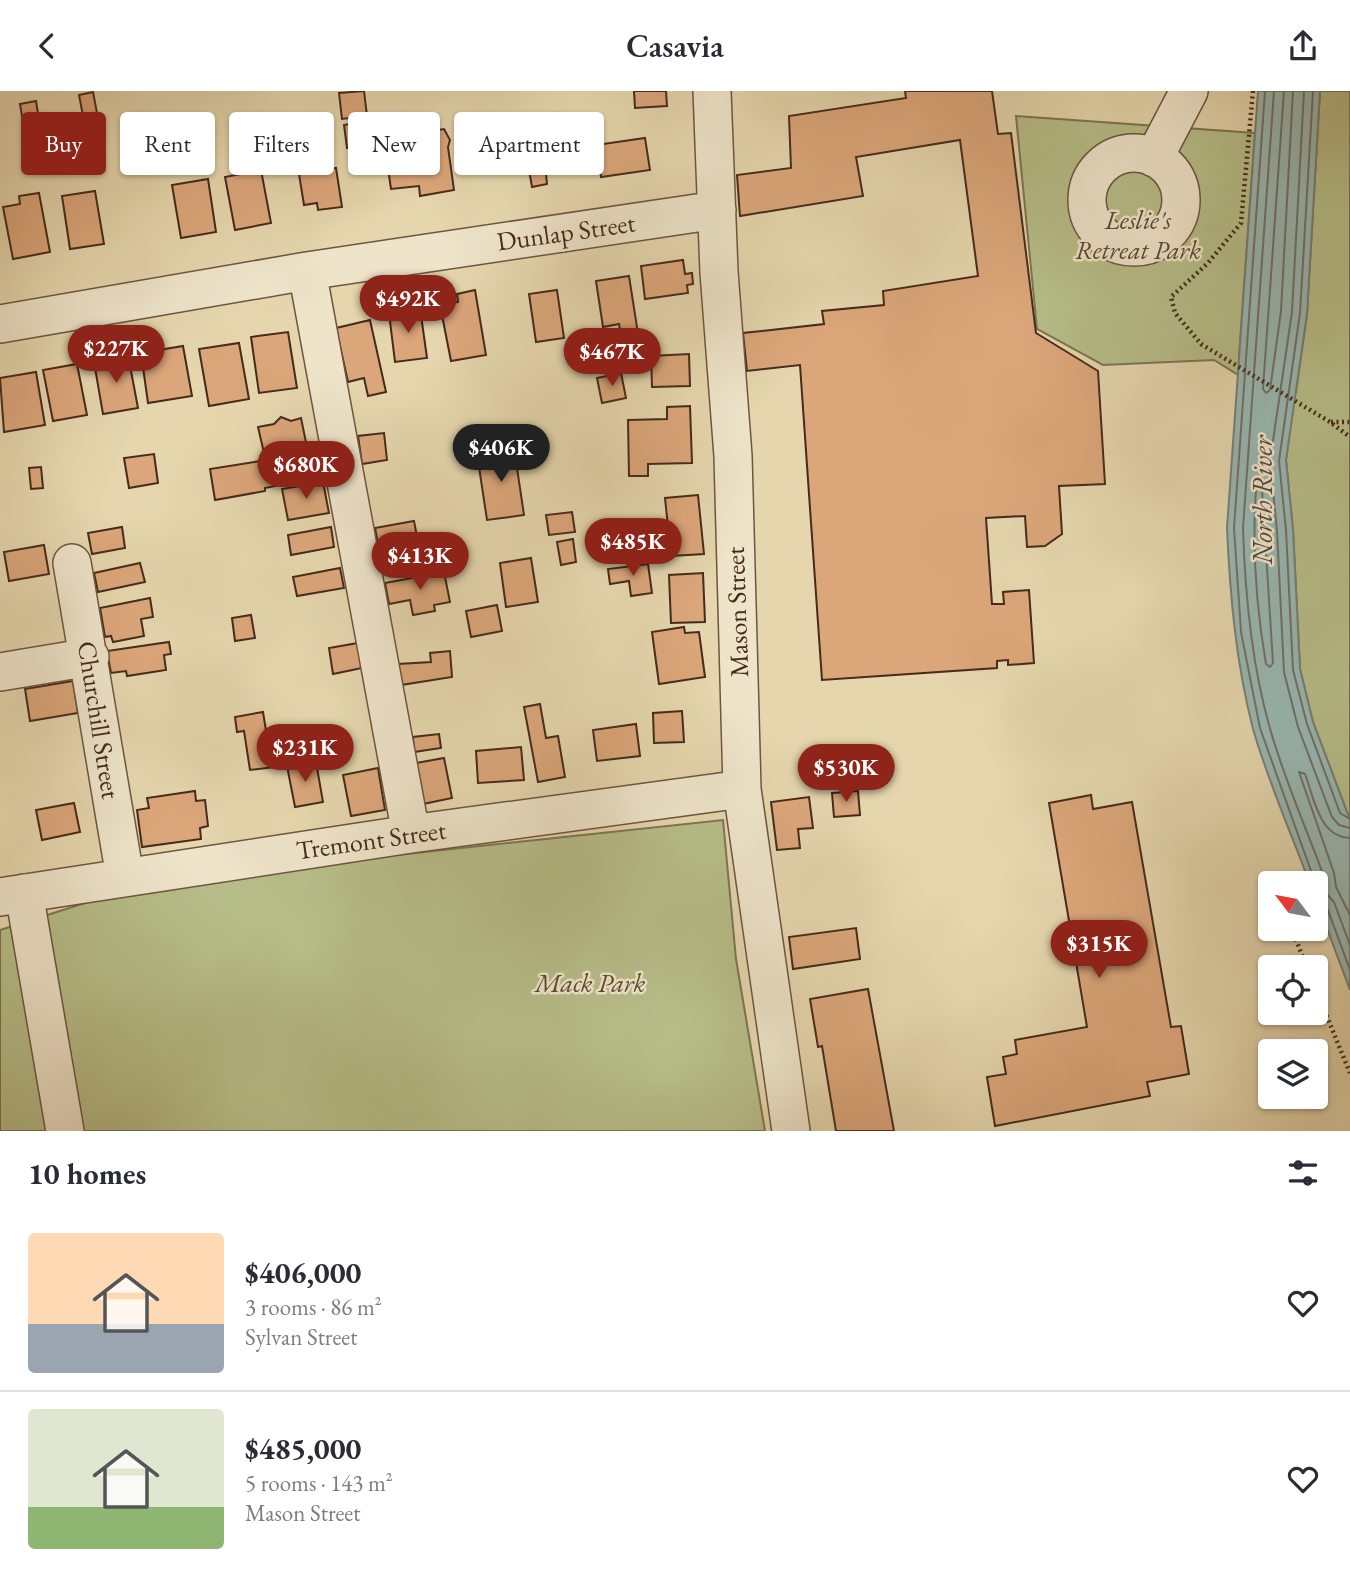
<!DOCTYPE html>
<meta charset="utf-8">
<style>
body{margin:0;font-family:"EB Garamond",serif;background:#f2f2f3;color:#2b2b33;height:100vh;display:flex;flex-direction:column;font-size:26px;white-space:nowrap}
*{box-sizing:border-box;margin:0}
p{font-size:23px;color:#7c7c81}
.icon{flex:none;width:38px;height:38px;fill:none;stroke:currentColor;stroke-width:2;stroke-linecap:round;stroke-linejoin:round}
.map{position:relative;height:1040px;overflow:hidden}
.drawer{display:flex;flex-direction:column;background:#fff;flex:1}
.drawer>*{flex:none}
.guide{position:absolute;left:21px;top:21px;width:700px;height:63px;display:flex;gap:14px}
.needle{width:46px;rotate:302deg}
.tools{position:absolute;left:1258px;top:780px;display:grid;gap:14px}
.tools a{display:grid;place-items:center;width:70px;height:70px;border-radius:7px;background:#fff;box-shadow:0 2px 5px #0004;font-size:35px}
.price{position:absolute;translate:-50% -60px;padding:0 16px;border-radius:24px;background:#8f2418;color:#fff;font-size:23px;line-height:46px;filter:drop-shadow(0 2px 4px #0008)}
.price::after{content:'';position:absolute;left:50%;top:42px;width:21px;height:16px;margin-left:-10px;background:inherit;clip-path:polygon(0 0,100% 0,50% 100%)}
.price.active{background:#222;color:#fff}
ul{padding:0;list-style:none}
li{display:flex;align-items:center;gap:21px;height:175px;padding:0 28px}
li+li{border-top:2px solid #e1e1e2}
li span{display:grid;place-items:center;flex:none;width:196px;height:140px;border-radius:7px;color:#555}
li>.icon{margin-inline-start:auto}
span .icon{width:84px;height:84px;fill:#fffc;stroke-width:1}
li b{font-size:30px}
h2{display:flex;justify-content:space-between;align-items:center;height:84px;padding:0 28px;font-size:30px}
.pill{padding:0 24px;border-radius:7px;background:#fff;box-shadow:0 2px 5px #0004;font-size:24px;line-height:63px}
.pill.active{background:#8f2418;color:#fff}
header{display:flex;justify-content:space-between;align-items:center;height:91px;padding:0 28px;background:#fff;font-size:32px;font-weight:600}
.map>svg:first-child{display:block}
.green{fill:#b6bd88;stroke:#7e7452;stroke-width:2}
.water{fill:#98b7b2;stroke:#777f76;stroke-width:2}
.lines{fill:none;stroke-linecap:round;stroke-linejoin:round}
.shore{stroke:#6f7067;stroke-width:2}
.building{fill:#dba67a;stroke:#462a1c;stroke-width:2}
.minor-casing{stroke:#6e5540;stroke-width:40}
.path{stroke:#462a1c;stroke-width:4.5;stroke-dasharray:2 3.5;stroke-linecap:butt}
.minor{stroke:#eee4ca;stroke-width:37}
.labels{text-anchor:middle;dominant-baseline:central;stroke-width:5;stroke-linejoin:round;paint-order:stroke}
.park-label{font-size:26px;font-style:italic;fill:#5c4732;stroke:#eee4ca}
.street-label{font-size:26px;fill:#462a1c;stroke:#eee4ca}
.water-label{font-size:28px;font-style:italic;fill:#56463a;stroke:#eee4ca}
</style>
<header><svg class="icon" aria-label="back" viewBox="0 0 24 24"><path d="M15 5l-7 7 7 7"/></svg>Casavia<svg class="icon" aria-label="share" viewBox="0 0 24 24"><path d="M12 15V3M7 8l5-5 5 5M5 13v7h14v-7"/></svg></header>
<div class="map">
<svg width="1350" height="1040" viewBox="0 0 1350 1040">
<rect width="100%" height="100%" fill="#e5d6ad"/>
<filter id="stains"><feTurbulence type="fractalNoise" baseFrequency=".00286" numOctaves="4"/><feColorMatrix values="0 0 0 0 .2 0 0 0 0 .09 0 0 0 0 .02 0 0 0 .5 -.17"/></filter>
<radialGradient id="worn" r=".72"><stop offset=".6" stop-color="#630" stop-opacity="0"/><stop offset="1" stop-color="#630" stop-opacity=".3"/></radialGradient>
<path class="green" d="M1320,0H1350V729L1313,631L1300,578L1293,439L1286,369L1293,318L1214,269L1103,274L1037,238L1016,25L1255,42L1239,265L1296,301L1307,223Z
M723,729L736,868L765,1040H0V839L110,804L181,787Z"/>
<path class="water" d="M1258,0H1320L1307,223L1286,369L1293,439L1300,578L1313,631L1350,729V899L1316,808V793H1310C1291,742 1268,690 1253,638C1236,572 1230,505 1227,437Z"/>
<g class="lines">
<path class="shore" d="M1265,0L1234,437L1241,541L1260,637L1316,794
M1274,0L1243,437C1245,503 1251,570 1269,634C1283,686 1306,736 1324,786V800L1334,811L1350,854
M1284,0L1263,298L1266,302L1270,299L1281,220L1293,0
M1304,0L1292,221L1270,370L1277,440L1284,581L1298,636L1332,726L1339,734L1350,737
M1313,0L1300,222L1279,370L1286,439L1293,579L1307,633L1340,722L1350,728
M1259,395L1262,398L1273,572L1270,576L1266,573C1256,515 1252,457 1256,398Z
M1350,747C1319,746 1314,707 1305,683L1299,681L1334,782L1336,796L1350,824
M1316,809L1326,814L1350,879"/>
</g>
<path class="building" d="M364,0L367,25L342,28L339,2Z
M634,0H666L667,15L635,17Z
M905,0H992L998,43L1011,42L1036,242L1098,280L1105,393L1059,395L1062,443L1045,455L1027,456L1025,425L986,427L992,513H1004L1003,501L1029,499L1034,572L1008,574V569L997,570V577L822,589L800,274L747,280L743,242L824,233L822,220L884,214L883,200L978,185L960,49L856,66L863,105L740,125L737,84L791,77L789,25L906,7Z
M93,1L97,22L83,25L79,4Z
M36,10L40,36L24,38L20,13Z
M555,22L565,79L546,83L547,93L532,96L520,28Z
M355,32L358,55L347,57L344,34Z
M99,35L104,56L90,60L85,38Z
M444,38L450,49L448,56L454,99L420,105L419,95L391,98L384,50L410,47V43Z
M645,47L650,79L601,86L596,54Z
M336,77L342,116L318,119L317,112L304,114L299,83Z
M261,79L271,132L235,139L225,86Z
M208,88L216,141L181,147L172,94Z
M95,100L104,153L70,158L62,105Z
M39,102L50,161L13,168L3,116L20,113L19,105Z
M683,169L685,183L692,182L693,193L687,194L688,202L645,208L641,175Z
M629,185L639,249L622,252L619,233L603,236L596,190Z
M475,199L486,264L451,270L440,214L458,211L457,203Z
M557,199L564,247L536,251L529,203Z
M420,217L427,267L395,271L389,222Z
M370,229L386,301L368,305L364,287L348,291L336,237Z
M288,241L297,297L259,302L251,246Z
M239,252L249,308L209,315L199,258Z
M183,255L192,305L148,312L141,262Z
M689,263L690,295L652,296L651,265Z
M128,264L138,317L103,323L94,271Z
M77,273L87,324L53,330L43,279Z
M36,281L45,334L4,341L0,287Z
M621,282L626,307L602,312L597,287Z
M690,315L692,372L648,373V385H629L628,329L667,328V316Z
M281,326L291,330L301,327L309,366L267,375L258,336L274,333Z
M384,342L387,369L362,373L358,345Z
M514,357L524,424L487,429L477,363Z
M154,363L158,392L129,397L124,367Z
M260,370L262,384L283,381L285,393L265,397V400L215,409L210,378Z
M41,376L43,397L31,398L29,377Z
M323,391L329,422L288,429L282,398Z
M698,404L704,463L671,465L665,407Z
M572,421L575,441L549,444L546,424Z
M414,430L419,456L406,458L407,464L395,466V461L380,463L375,437Z
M122,436L125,457L92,463L88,442Z
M331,436L334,456L291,464L288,444Z
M573,448L576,471L561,474L557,451Z
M44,454L49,483L9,490L4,461Z
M531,467L538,511L506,516L500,472Z
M140,472L145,491L98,501L94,482Z
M648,473L652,502L631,505L629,490L610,493L608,478Z
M340,477L344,497L297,505L293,486Z
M444,481L450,511L434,514L435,520L413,524L410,509L389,513L385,492Z
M703,482L705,531L671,532L669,484Z
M150,507L153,526L141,528L144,545L113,551L111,545L105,546L100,517Z
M497,514L502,540L471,546L466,520Z
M251,524L255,547L235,550L232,527Z
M684,536L685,542L699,541L705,586L659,593L652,541Z
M169,551L171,563L164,564L166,579L127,585L126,580L111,582L107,560Z
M358,552L362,577L333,583L329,557Z
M450,560L452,586L401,594L398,573L431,571L430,562Z
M73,590L78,622L30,630L25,598Z
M540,613L546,647L558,645L565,686L538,691L524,616Z
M682,620L684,651L654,652L653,622Z
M263,621L269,658H273L276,676L250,679L244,640L237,641L235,626Z
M636,633L640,665L597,670L593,639Z
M439,643L441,657L414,661L413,646Z
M521,656L524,689L478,692L476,660Z
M444,667L452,707L423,713L416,672Z
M316,671L323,711L295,716L287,675Z
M378,677L385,719L351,725L343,684Z
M195,700L196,710L205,709L208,735L200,737L201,748L142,756L137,719L149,717L147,707Z
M858,700L860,724L834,726L832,702Z
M1091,704L1093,718L1132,711L1171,936L1181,935L1189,983L1147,991L1150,1005L995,1035L987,986L1006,983L1003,966L1017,963L1015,949L1087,936L1049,712Z
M809,706L813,737L798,738L800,757L777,759L771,711Z
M74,712L80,741L42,749L36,719Z
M856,837L860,868L793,878L789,846Z
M868,898L894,1040H836L822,955L818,956L810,908Z"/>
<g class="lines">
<defs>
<path id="minor" d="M712,0L719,181L733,365L742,698L791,1040
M1087 109a47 47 0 1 1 94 0a47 47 0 1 1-94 0Z
M1154,67L1189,0
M307,180L411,743
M0,233L307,180L717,119
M72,472L125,786
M0,581L90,566
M24,802L65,1040
M0,806L411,743L742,698"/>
</defs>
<use href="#minor" class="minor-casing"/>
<path class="path" d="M1253,0L1241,132L1208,172L1171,206L1175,222L1201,253L1330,331L1350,346
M1331,331H1350
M1292,838L1307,877
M1316,899L1350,982"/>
<use href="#minor" class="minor"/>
</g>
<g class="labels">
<g class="park-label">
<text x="1138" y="129">Leslie's<tspan x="1138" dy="30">Retreat Park</tspan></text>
<text x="590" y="892">Mack Park</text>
</g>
<g class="street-label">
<text transform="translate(566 141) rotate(-8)">Dunlap Street</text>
<text transform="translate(737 521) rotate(-92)">Mason Street</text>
<text transform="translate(99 629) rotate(81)">Churchill Street</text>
<text transform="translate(371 749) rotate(-8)">Tremont Street</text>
</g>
<g class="water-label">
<text transform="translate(1262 409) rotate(-90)">North River</text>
</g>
</g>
<rect width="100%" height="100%" filter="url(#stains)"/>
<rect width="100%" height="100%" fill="url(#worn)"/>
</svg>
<div class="tools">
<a><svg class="needle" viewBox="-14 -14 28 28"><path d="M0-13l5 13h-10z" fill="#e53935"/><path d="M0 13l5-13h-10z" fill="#7c7c81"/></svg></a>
<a><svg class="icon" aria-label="locate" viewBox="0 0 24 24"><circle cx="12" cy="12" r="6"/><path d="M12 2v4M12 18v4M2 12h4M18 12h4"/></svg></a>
<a><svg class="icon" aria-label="layers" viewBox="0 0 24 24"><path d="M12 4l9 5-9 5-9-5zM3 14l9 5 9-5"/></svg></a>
</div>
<b class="price" style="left:408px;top:244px">$492K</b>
<b class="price" style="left:116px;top:294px">$227K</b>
<b class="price" style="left:612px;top:297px">$467K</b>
<b class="price active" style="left:501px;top:393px">$406K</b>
<b class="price" style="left:306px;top:410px">$680K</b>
<b class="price" style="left:633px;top:487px">$485K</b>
<b class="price" style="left:420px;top:501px">$413K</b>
<b class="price" style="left:305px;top:693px">$231K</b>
<b class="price" style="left:846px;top:713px">$530K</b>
<b class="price" style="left:1099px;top:889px">$315K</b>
<div class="guide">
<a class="pill active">Buy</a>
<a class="pill">Rent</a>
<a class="pill">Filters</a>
<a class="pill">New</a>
<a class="pill">Apartment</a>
</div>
</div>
<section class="drawer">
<h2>10 homes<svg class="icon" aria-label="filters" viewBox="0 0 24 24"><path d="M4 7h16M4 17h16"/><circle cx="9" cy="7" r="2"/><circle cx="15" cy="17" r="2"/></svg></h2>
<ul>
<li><span style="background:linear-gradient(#ffd9b3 65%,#9aa5b1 0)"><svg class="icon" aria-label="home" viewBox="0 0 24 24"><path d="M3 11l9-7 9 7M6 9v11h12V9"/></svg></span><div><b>$406,000</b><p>3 rooms · 86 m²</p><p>Sylvan Street</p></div><svg class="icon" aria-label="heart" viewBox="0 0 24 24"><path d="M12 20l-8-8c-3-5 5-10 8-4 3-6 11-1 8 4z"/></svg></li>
<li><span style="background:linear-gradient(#dfe7d0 70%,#8fb573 0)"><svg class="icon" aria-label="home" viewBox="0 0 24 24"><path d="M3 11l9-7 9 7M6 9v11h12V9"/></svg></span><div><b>$485,000</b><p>5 rooms · 143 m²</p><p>Mason Street</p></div><svg class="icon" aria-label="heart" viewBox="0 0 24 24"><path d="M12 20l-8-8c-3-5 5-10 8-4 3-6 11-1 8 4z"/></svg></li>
</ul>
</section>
